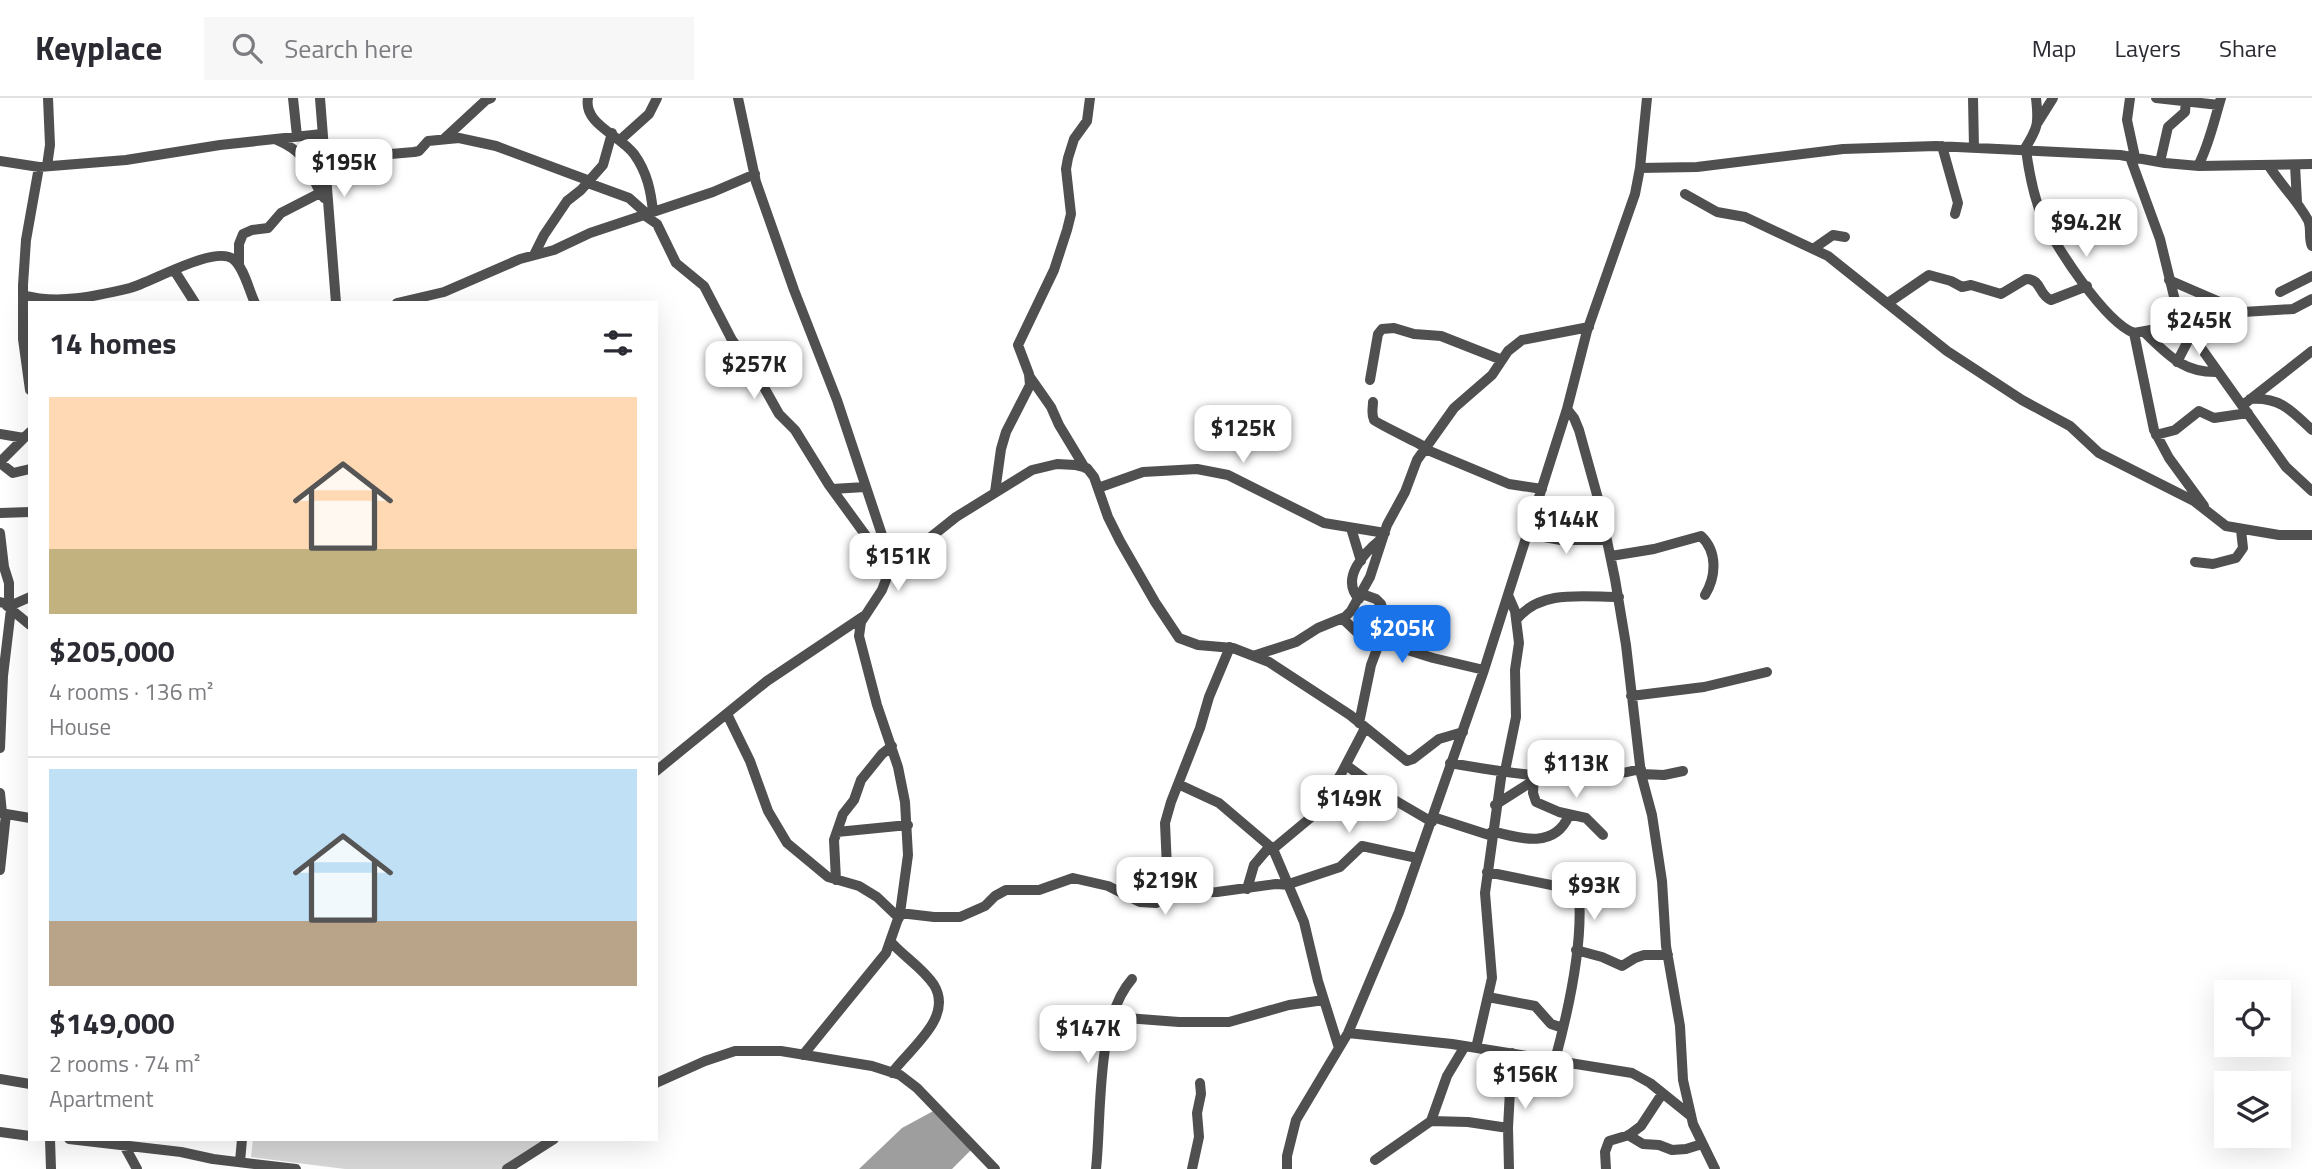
<!DOCTYPE html>
<meta charset="utf-8">
<style>
body{margin:0;font-family:"Titillium Web",sans-serif;background:#f7f7f7;color:#2b2b33;height:100vh;display:flex;flex-direction:column;font-size:26px;white-space:nowrap}
*{box-sizing:border-box;margin:0}
p{font-size:23px;color:#7c7c81}
.icon{flex:none;width:38px;height:38px;fill:none;stroke:currentColor;stroke-width:2;stroke-linecap:round;stroke-linejoin:round}
.map{position:relative;flex:1;overflow:hidden}
.side{position:absolute;left:28px;top:203px;width:630px;height:840px;display:flex;flex-direction:column;background:#fff;border-radius:0px;box-shadow:0 7px 28px #0002}
.side>*{flex:none}
.tools{position:absolute;left:2214px;top:882px;display:grid;gap:14px}
.tools a{display:grid;place-items:center;width:77px;height:77px;border-radius:0px;background:#fff;box-shadow:0 7px 28px #0002;font-size:35px}
.price{position:absolute;translate:-50% -60px;padding:0 16px;border-radius:14px;background:#fff;color:#222;font-size:23px;line-height:46px;filter:drop-shadow(0 2px 4px #0008)}
.price::after{content:'';position:absolute;left:50%;top:42px;width:21px;height:16px;margin-left:-10px;background:inherit;clip-path:polygon(0 0,100% 0,50% 100%)}
.price.current{background:#1a73e8;color:#fff}
ul{padding:0;list-style:none}
li{display:grid;align-content:center;gap:14px;height:371px;padding:0 21px}
li+li{border-top:2px solid #e1e1e2}
li span{display:grid;place-items:center;height:217px;border-radius:0px;color:#555}
li>.icon{margin-inline-start:auto}
span .icon{width:126px;height:126px;fill:#fffc;stroke-width:1}
li b{font-size:30px}
h2{display:flex;justify-content:space-between;align-items:center;height:84px;padding:0 21px;font-size:30px}
header{display:flex;align-items:center;gap:42px;box-sizing:border-box;height:98px;padding:0 35px;background:#fff;border-bottom:2px solid #e1e1e2}
header strong{font-size:33px}
nav{display:flex;gap:38px;margin-inline-start:auto;font-size:24px}
.search{width:490px;height:63px;background:#f7f7f7;display:flex;align-items:center;gap:18px;box-sizing:border-box;padding:0 24px;border-radius:0px;color:#7c7c81;font-size:26px}
.map>svg:first-child{display:block}
.green{fill:#d7d7d7}
.water{fill:#9e9e9e}
.lines{fill:none;stroke-linecap:round;stroke-linejoin:round}
.minor{stroke:#505050;stroke-width:10}
</style>
<header>
<strong>Keyplace</strong>
<div class="search"><svg class="icon" aria-label="search" viewBox="0 0 24 24"><circle cx="10" cy="10" r="6"/><path d="M15 15l6 6"/></svg>Search here</div>
<nav><a>Map</a><a>Layers</a><a>Share</a></nav>
</header>
<div class="map">
<svg width="2312" height="1071" viewBox="0 0 2312 1071">
<rect width="100%" height="100%" fill="#fff"/>
<path class="green" d="M253,1041H561L511,1071H345L251,1059Z"/>
<path class="water" d="M937,1011L971,1052L952,1071H859L902,1030Z"/>
<g class="lines">
<path class="minor" d="M293,0L297,38
M320,0L336,205
M588,0C583,26 620,37 634,56C647,74 651,93 653,114
M738,0L756,84L794,192L837,302L886,449L888,462L887,479L882,492L861,524L859,538L877,607L898,669L905,704L908,757L900,815L886,855L803,957
M1973,0L1974,50
M2130,0L2127,22L2135,59
M2156,0L2219,7
M2038,24L2053,0
M445,40L486,2L491,0
M277,42C313,58 305,72 324,100
M620,42L649,16L657,0
M1942,48L1958,105L1955,116
M2024,52C2038,30 2039,26 2036,0
M2026,52C2029,74 2033,96 2041,116C2053,146 2105,224 2134,235L2184,226
M323,57L344,55L367,58L414,54L419,53L428,43L459,40L496,48L590,83
M2130,59L2160,141L2179,219L2286,369L2312,393
M0,63L39,69L126,62L220,47L322,36
M2160,64L2168,29L2185,14L2186,2
M2295,67L2297,104
M47,68L50,47L48,0
M2198,68C2209,47 2214,23 2221,0
M2269,68C2281,87 2297,102 2308,122C2312,131 2308,140 2312,148
M1640,70L1697,69L1843,51L1936,48L2120,57L2165,65L2199,68L2312,66
M588,85L629,100L647,116
M1685,96L1717,114L1745,119L1828,158L1947,253L2022,302L2070,328L2099,355L2194,403L2226,428L2279,437H2312
M644,117L657,126L676,165L704,188L732,242L756,275L779,316L795,332L829,387L888,468
M1813,151L1833,137L1845,139
M534,157L544,137L567,103L581,92L603,67L612,35
M239,167V146L243,136L252,132L268,130L281,115L320,95
M174,172L195,205
M2169,182L2243,214L2293,211L2312,201
M2280,194L2312,178
M23,197C58,207 96,198 130,190C152,184 214,147 233,161C244,169 249,193 255,205
M397,205L444,194L520,161L554,152L590,135L713,94L755,76
M1888,205L1929,177L1951,183L1962,189L1971,187L2001,196L2026,181C2042,181 2038,197 2051,202L2087,188
M2144,234C2168,257 2183,275 2218,274
M2134,235L2154,332L2169,360L2204,408
M2177,264L2191,237
M1030,279L1051,309L1059,327L1085,370
M1370,282L1378,236L1382,231L1394,230L1414,236L1441,238L1502,262
M30,292L23,241V187L26,142L39,69
M2250,301C2280,299 2291,312 2312,332
M1373,304C1373,310 1371,316 1374,322C1376,325 1417,344 1425,349
M2243,307L2312,253
M1567,311L1574,320L1579,332L1599,404L1615,481L1626,547L1641,676L1652,717L1662,783L1666,848L1680,928L1683,982L1693,1026L1715,1071
M0,336L24,340
M2156,337L2175,332L2199,313L2214,320L2248,315
M1425,351L1509,386L1542,391
M0,364L30,334
M0,365L13,375L30,371
M1098,390L1143,374L1197,371L1228,377L1324,425L1385,435
M832,391L865,389
M995,394L1001,351L1006,334L1030,287L1029,276L1018,247L1054,172L1067,132L1071,116L1066,71L1068,60L1074,41L1087,23L1090,0
M0,415L30,414
M1351,430L1361,463
M0,435L4,469L9,485V506
M1527,436L1561,442H1607
M1611,458L1654,451L1701,438C1718,454 1716,479 1705,497
M2195,464L2213,466L2236,460L2243,450L2241,432
M887,474L956,419L1032,372L1057,366L1075,367L1087,370L1094,379L1108,419L1120,443L1155,504L1179,540L1198,547L1233,550L1269,564L1350,617L1407,663L1413,661L1439,641L1463,634
M1362,496L1376,501L1381,506L1392,547
M1359,501C1340,480 1364,455 1381,441
M0,504L12,507L30,499
M7,508L30,527
M1343,521L1360,537L1433,560L1484,572
M1517,521C1541,491 1584,499 1619,499
M1256,557L1296,544L1318,530L1345,519L1351,513L1370,479L1387,427L1405,394L1417,362L1454,310L1492,277L1508,253L1522,242L1589,229
M1631,598L1704,589L1767,574
M727,616L750,663L768,713L787,745L828,779L859,788L877,799L899,820
M1359,625L1371,567L1380,543
M0,650L3,578L11,511
M1450,665C1513,676 1578,687 1641,671
M1346,667L1391,700L1432,724
M656,673L767,583L864,518
M1505,673L1516,619L1515,572L1519,545L1515,513L1508,497
M1641,676L1664,677L1683,673
M1534,677L1533,695L1536,704L1559,714L1586,720L1603,737
M1178,686L1219,705L1273,751L1304,824L1318,883L1339,950
M0,695L2,715
M1495,707L1533,683
M0,715L30,720
M1433,719L1492,738
M1492,733C1521,741 1555,751 1569,717
M837,734L908,727
M1273,751L1315,716L1341,676L1365,630
M0,772L6,716
M1487,774L1571,791L1579,798C1583,848 1568,914 1555,962
M836,782L834,742L843,716L854,702L861,682L882,656L892,648
M1289,786L1340,769L1362,748L1417,760
M1247,791L1254,767L1270,748
M1167,795L1217,794L1276,786L1290,787
M900,815L934,819H960L985,808L995,798L1006,792H1039L1073,780L1108,788L1140,804L1156,805L1162,802L1168,792L1165,725L1171,704L1200,630L1209,599L1230,549
M891,844C904,859 923,870 934,887C954,920 909,951 892,975
M1576,852L1602,859L1622,868L1635,860L1644,857H1668
M1488,899L1535,908L1551,926L1563,930
M1113,919L1179,924H1229L1289,907L1324,902
M1348,935L1452,946L1632,975L1650,985L1691,1018
M1476,950L1492,880L1485,795L1502,673
M0,981L30,986
M656,985L705,963L735,953H781L872,968L900,977L917,990L995,1071
M1431,1023L1468,1024L1508,1030
M0,1034L30,1038
M1628,1037L1643,1046L1659,1047L1672,1052L1686,1051L1702,1046
M50,1041L51,1071
M69,1041L181,1054L213,1061L296,1071
M125,1049L137,1071
M1375,1062L1431,1023L1447,978L1465,948
M240,1064L242,1041
M507,1071L554,1041
M1096,1071C1102,1017 1095,923 1132,881
M1192,1071L1199,1039L1197,1015L1201,996L1200,985
M1287,1071V1058L1296,1022L1348,935L1399,814L1484,572L1567,311L1587,233L1635,96L1640,70L1647,0
M1509,1071L1508,1030L1512,955
M1606,1071L1605,1054L1609,1043L1629,1037L1641,1028L1662,996"/>
</g>
</svg>
<div class="tools">
<a><svg class="icon" aria-label="locate" viewBox="0 0 24 24"><circle cx="12" cy="12" r="6"/><path d="M12 2v4M12 18v4M2 12h4M18 12h4"/></svg></a>
<a><svg class="icon" aria-label="layers" viewBox="0 0 24 24"><path d="M12 4l9 5-9 5-9-5zM3 14l9 5 9-5"/></svg></a>
</div>
<b class="price" style="left:344px;top:101px">$195K</b>
<b class="price" style="left:2086px;top:161px">$94.2K</b>
<b class="price" style="left:2199px;top:259px">$245K</b>
<b class="price" style="left:754px;top:303px">$257K</b>
<b class="price" style="left:1243px;top:367px">$125K</b>
<b class="price" style="left:1566px;top:458px">$144K</b>
<b class="price" style="left:898px;top:495px">$151K</b>
<b class="price current" style="left:1402px;top:567px">$205K</b>
<b class="price" style="left:1576px;top:702px">$113K</b>
<b class="price" style="left:1349px;top:737px">$149K</b>
<b class="price" style="left:1165px;top:819px">$219K</b>
<b class="price" style="left:1594px;top:824px">$93K</b>
<b class="price" style="left:1088px;top:967px">$147K</b>
<b class="price" style="left:1525px;top:1013px">$156K</b>
<section class="side">
<h2>14 homes<svg class="icon" aria-label="filters" viewBox="0 0 24 24"><path d="M4 7h16M4 17h16"/><circle cx="9" cy="7" r="2"/><circle cx="15" cy="17" r="2"/></svg></h2>
<ul>
<li><span style="background:linear-gradient(#ffd9b3 70%,#c2b280 0)"><svg class="icon" aria-label="home" viewBox="0 0 24 24"><path d="M3 11l9-7 9 7M6 9v11h12V9"/></svg></span><div><b>$205,000</b><p>4 rooms · 136 m²</p><p>House</p></div></li>
<li><span style="background:linear-gradient(#bfe0f5 70%,#b9a48a 0)"><svg class="icon" aria-label="home" viewBox="0 0 24 24"><path d="M3 11l9-7 9 7M6 9v11h12V9"/></svg></span><div><b>$149,000</b><p>2 rooms · 74 m²</p><p>Apartment</p></div></li>
</ul>
</section>
</div>
